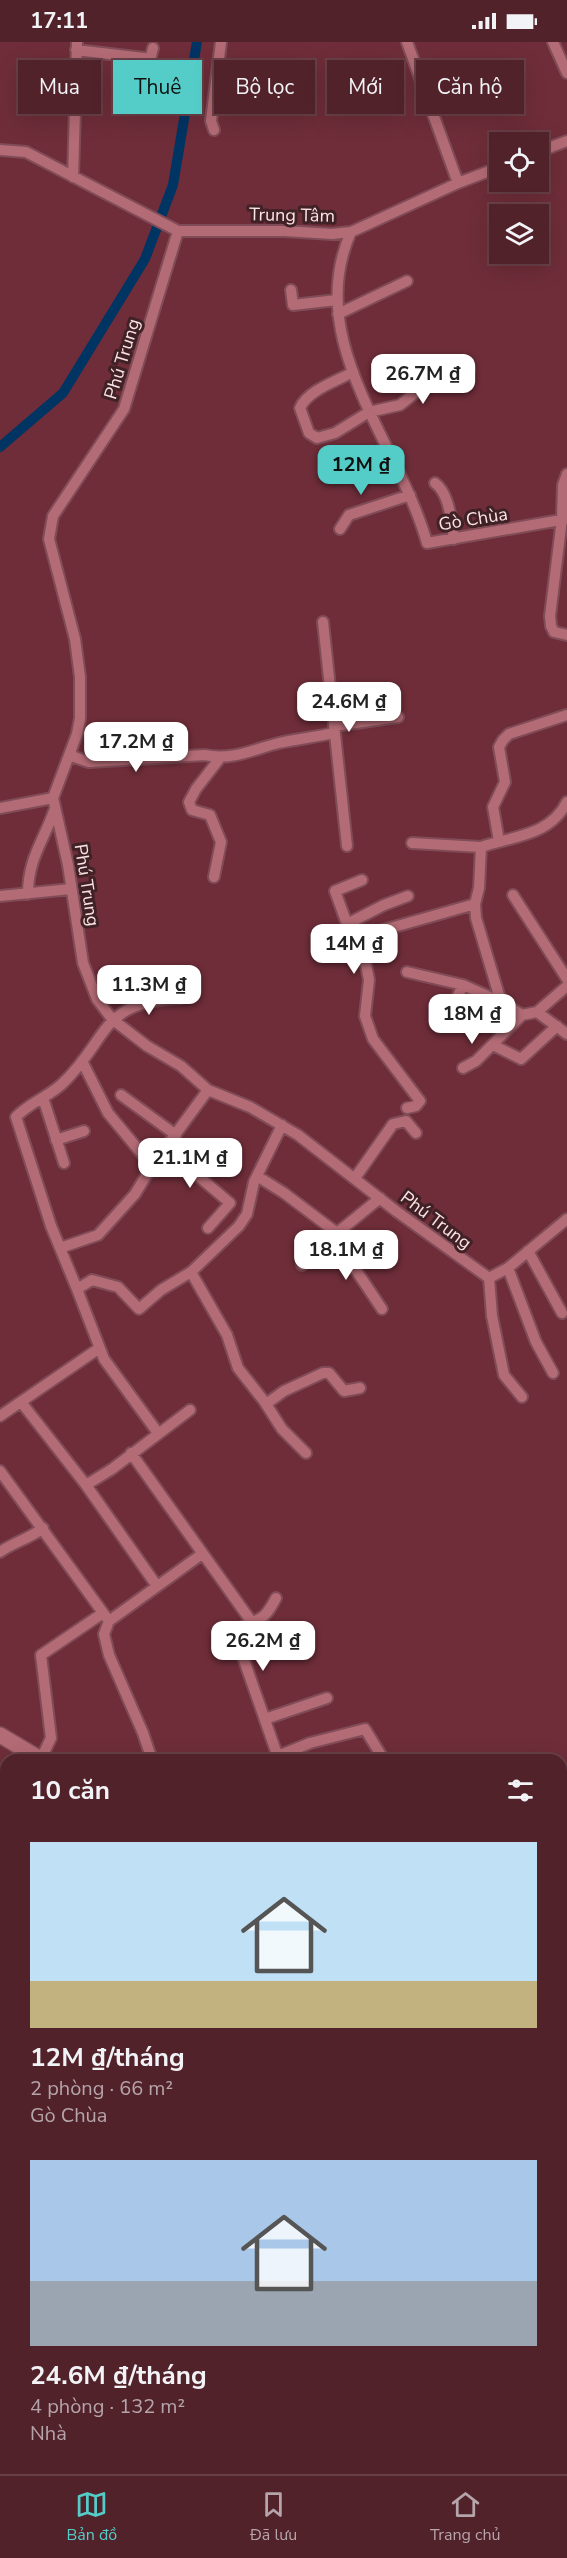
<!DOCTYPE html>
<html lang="vi">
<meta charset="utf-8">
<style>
body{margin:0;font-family:"Nunito Sans",sans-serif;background:#5c2f37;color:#f1f3f6;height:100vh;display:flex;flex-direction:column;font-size:22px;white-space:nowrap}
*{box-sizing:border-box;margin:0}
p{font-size:20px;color:#b5a4a9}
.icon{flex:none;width:33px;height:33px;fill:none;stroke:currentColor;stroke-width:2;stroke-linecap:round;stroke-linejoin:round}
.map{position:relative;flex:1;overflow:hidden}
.panel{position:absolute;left:0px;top:1712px;width:567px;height:722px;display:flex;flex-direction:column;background:#52222b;border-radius:18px 18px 0 0;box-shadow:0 6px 24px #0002,0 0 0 2px #683f47}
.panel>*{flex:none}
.hud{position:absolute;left:18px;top:18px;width:531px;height:54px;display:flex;gap:12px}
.controls{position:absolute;left:489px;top:90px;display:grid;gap:12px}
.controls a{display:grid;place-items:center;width:60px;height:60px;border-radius:0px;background:#52222b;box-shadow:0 6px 24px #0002,0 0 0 2px #683f47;font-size:30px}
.price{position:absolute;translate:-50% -51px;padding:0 14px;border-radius:12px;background:#fff;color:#222;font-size:20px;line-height:39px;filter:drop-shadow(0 2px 3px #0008)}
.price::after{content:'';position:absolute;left:50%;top:36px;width:18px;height:14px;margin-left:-9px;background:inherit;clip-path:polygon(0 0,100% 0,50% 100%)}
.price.current{background:#54cdc8;color:#111}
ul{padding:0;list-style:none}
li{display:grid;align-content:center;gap:12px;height:318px;padding:0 30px}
li span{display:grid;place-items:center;height:186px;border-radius:0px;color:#555}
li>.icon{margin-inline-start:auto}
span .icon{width:108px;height:108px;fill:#fffc;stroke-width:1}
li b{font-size:26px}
h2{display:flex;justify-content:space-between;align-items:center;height:72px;padding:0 30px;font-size:26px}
.tag{padding:0 21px;border-radius:0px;background:#52222b;box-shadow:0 6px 24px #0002,0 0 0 2px #683f47;font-size:21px;line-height:54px}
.tag.current{background:#54cdc8;color:#111}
.status{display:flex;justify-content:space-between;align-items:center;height:42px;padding:0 30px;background:#52222b;direction:ltr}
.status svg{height:16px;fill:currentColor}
.menu{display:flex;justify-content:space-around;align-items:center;height:84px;border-top:2px solid #683f47;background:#52222b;font-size:16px;color:#b5a4a9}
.menu a{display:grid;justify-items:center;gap:3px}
.menu .current{color:#54cdc8}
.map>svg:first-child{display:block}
.water{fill:#003463}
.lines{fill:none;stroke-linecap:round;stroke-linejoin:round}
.canal{stroke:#003463;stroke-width:10}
.street-casing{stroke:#804c57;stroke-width:14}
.secondary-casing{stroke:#804c57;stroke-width:18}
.street{stroke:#b36b75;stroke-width:10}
.secondary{stroke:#b36b75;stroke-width:15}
.labels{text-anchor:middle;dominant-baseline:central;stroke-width:6;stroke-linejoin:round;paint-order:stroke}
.street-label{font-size:18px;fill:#fbe2e4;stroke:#402226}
</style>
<div class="status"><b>17:11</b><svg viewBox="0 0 49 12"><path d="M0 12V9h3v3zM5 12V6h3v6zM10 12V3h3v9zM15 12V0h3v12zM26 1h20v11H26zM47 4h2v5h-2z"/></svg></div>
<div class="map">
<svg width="567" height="2432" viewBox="0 0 567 2432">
<rect width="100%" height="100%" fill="#6e2d39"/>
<path class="water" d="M0,1953L6,1958V2128L0,2119Z
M142,2427H291L293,2432H144Z"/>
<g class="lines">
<path class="canal" d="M0,405L63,351L145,217L173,143L197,0"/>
<defs>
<path id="street" d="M407,0L458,141
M553,0L567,31
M76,8L144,16L151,14L153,6
M214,88L211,79L221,0
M0,108L26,110L178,189H285L332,192L351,190L458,141L500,125
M538,110L567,99
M73,135L77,0
M178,189L124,367L53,474L49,497L75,597L80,635V676L77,692L53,756L68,823L83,921L97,957L112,977L147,1004L181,1024L208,1048L250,1065L298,1093L396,1169L489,1236L508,1226L567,1177
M351,190C302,299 399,400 427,501L567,477
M291,248L293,263L337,258
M338,272L407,239
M353,330C337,339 308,348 300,366L309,391L317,396L335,391L369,370L400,363L431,338L469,327
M567,432L563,443L562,477L550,574L551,584L554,590L567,593
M435,441C450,452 451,480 454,497
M340,487L349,473L410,453
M323,580L347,804
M334,684L398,675
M71,711L74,715L89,720L205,713C232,719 254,707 279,701C297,697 316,695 334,691
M0,766L53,756
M499,799L493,765L505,740L499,705L503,698L509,692L567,673
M412,801L481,805L479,846L475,862L476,876L501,960L522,973L537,970L567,992
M481,805C513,794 550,794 567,760
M214,835L221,800L210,773L192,768L189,760L196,747L220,716
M362,838L335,849L347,882L366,923L369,938L365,974L373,997L420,1059L416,1064L407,1066
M28,852C28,817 43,800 54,769
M513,853L567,937
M0,854L71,847
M347,882L384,863L408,854
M355,896L475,862
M407,930L463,943L501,960
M537,970L567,944
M444,983L463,943
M493,1003L521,1017L557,984
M82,1019L108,1071L152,1124
M463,1026L476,1019L522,973
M121,1053L176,1093
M43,1056L64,1121
M282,1083L254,1140L247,1172L239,1184L191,1230L227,1293L238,1326L264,1359L282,1387L306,1411
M56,1098L84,1089
M165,1106L230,1161L208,1186
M257,1134L284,1151L337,1191
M355,1136L393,1082L406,1079L416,1091
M333,1194L382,1267
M60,1206L98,1193L135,1152L152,1124L208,1048
M528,1209L562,1271
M302,1223L337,1191L380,1156
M508,1226L536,1300L553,1331
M489,1236L492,1274L504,1333L522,1355
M77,1247L51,1184L16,1075C29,1061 48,1055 62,1042C110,997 98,960 180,956
M21,1360L86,1443L157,1544
M266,1362L284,1349L323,1331H329L344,1349L360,1346
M0,1374L98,1307
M158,1391L104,1317L77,1247L92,1238L118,1245L139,1267L161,1248L191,1230
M131,1411L251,1579
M0,1429L109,1579
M86,1443L112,1427L190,1368
M0,1510C14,1500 29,1497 43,1486
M276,1556C272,1563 268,1572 261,1576C249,1583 239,1581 237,1598L279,1718
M265,1677L327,1656
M278,1714L310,1701L365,1687L384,1718
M41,1717L51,1696L41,1613L103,1571
M152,1718L143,1691L109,1613L104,1592L109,1579L202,1512
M0,1819L6,1817
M0,2229L6,2241
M123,2427L125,2432"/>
<path id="secondary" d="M0,1693L42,1718
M561,2310L567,2316"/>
</defs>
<use href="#street" class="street-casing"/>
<use href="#secondary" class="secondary-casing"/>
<use href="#street" class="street"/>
<use href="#secondary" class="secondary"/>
</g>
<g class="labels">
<g class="street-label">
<text transform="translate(292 173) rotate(1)">Trung Tâm</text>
<text transform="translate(122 317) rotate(-73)">Phú Trung</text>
<text transform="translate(473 477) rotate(-9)">Gò Chùa</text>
<text transform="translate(87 843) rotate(81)">Phú Trung</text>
<text transform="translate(436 1178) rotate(37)">Phú Trung</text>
</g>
</g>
</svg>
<div class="controls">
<a><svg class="icon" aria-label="locate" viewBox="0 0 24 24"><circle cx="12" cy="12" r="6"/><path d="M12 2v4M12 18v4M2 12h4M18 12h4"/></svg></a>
<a><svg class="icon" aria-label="layers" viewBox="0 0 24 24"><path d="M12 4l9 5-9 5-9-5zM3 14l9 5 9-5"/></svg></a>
</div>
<b class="price" style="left:423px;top:363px">26.7M ₫</b>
<b class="price current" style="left:361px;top:454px">12M ₫</b>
<b class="price" style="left:349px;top:691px">24.6M ₫</b>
<b class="price" style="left:136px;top:731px">17.2M ₫</b>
<b class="price" style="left:354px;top:933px">14M ₫</b>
<b class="price" style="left:149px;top:974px">11.3M ₫</b>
<b class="price" style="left:472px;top:1003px">18M ₫</b>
<b class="price" style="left:190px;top:1147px">21.1M ₫</b>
<b class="price" style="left:346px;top:1239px">18.1M ₫</b>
<b class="price" style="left:263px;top:1630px">26.2M ₫</b>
<div class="hud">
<a class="tag">Mua</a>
<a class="tag current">Thuê</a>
<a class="tag">Bộ lọc</a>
<a class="tag">Mới</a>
<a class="tag">Căn hộ</a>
</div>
<section class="panel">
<h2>10 căn<svg class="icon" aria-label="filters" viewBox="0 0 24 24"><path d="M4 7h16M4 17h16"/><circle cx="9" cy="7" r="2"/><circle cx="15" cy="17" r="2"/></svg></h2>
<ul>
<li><span style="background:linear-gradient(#bfe0f5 75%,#c2b280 0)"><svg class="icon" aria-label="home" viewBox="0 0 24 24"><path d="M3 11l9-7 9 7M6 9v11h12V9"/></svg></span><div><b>12M ₫/tháng</b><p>2 phòng · 66 m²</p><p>Gò Chùa</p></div></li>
<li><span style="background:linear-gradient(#a9c7e8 65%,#9aa5b1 0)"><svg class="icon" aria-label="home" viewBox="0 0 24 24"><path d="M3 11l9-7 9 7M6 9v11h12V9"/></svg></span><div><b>24.6M ₫/tháng</b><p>4 phòng · 132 m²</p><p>Nhà</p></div></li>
</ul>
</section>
</div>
<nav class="menu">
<a class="current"><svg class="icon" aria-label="map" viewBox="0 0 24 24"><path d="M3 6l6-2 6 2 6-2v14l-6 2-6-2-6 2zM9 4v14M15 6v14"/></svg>Bản đồ</a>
<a><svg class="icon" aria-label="saved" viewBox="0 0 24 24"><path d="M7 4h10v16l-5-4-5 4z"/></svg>Đã lưu</a>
<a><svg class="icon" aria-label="home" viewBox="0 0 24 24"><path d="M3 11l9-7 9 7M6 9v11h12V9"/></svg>Trang chủ</a>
</nav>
